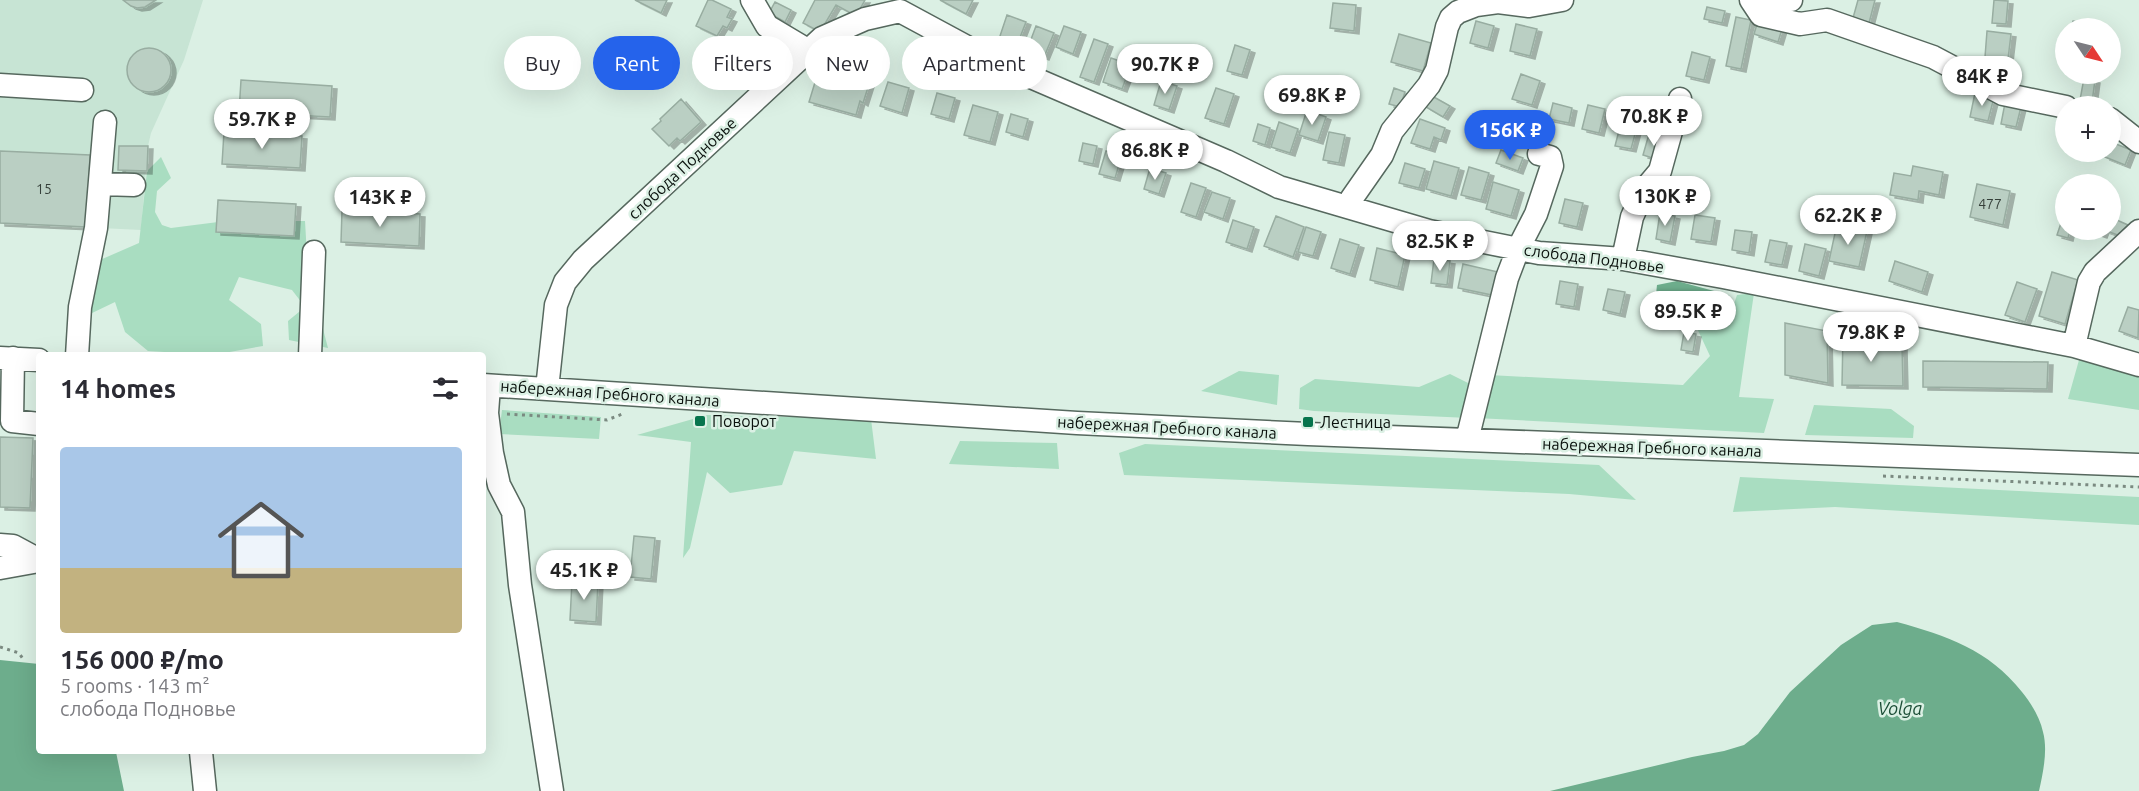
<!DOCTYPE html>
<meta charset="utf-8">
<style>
body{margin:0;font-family:Ubuntu,sans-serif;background:#f7f7f7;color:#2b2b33;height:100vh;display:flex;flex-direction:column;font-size:22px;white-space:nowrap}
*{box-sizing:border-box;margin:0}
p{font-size:20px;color:#7c7c81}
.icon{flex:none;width:33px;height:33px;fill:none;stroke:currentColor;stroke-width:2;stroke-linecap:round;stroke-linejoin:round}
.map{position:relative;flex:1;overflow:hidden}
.sheet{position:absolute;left:36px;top:352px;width:450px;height:402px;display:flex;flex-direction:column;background:#fff;border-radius:6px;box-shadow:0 6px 24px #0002}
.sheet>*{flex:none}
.hud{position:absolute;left:504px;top:36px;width:570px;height:54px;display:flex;gap:12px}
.needle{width:39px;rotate:125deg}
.fabs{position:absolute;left:2055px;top:18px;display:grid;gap:12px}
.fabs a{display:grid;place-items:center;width:66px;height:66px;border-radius:50%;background:#fff;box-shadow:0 6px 24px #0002;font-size:30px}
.price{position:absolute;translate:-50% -51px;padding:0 14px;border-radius:21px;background:#fff;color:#222;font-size:20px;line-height:39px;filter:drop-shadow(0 2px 3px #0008)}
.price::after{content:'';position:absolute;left:50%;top:36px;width:18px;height:14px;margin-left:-9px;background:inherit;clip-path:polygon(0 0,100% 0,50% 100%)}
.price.on{background:#2563eb;color:#fff}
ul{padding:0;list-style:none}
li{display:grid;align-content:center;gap:12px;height:318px;padding:0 24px}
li+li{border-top:2px solid #e1e1e2}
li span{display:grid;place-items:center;height:186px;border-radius:6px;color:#555}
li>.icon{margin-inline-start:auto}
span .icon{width:108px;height:108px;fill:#fffc;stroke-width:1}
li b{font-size:26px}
h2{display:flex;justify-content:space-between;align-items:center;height:72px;padding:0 24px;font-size:26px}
.tag{padding:0 21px;border-radius:27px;background:#fff;box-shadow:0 6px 24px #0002;font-size:21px;line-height:54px}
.tag.on{background:#2563eb;color:#fff}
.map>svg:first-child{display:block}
.built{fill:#c7e4d4}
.green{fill:#a9ddc1}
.water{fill:#6dad8c}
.building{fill:#bacfc3;stroke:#98ada1;stroke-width:1.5;filter:url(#shadow)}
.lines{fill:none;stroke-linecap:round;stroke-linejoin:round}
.minor-casing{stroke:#56685e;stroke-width:25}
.path{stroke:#7b8a81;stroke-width:3;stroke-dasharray:3 4.5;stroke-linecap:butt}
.minor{stroke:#fff;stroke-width:22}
.poi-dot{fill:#07744d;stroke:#dbf0e4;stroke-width:2}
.labels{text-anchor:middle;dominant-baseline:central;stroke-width:5;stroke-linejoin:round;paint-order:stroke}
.number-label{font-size:14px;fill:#36403a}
.street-label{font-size:16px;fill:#0a110d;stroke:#dbf0e4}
.poi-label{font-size:16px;fill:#0a110d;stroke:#dbf0e4;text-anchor:start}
.water-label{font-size:18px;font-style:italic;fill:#1c4e37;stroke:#dbf0e4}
</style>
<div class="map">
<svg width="2139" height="791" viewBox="0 0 2139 791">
<defs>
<filter id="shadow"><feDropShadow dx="5" dy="3" stdDeviation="0" flood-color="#0004"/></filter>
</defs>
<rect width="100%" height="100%" fill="#dbf0e4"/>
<path class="built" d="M0,0H203L184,60L151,133L148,146L141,230L0,223Z"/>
<path class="green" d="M161,157L171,178L157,191L155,212L162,225L171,228L226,221H305L308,272L328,348L289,340L288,321L305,307L292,290L239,277L229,300L261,324L263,346L213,355L148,351L125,332L115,302L90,314L100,260L139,243L147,171Z
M1754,293L1739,397L1774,399L1764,433L1476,418L1489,375L1683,385L1710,356L1696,326L1726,327L1737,295Z
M2079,360L2139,376V410L2068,399Z
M1239,371L1279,375L1277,405L1201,391Z
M1450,374L1476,387L1469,418L1314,411L1299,409L1300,388L1315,379L1419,387Z
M1814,405L1891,409L1914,426L1913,438L1805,435Z
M502,410L601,417L599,439L499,434Z
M707,415L871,419L876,459L794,451L782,485L730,493L707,472L690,548L683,558L691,442L637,435Z
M960,441L1057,443L1059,469L949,464Z
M1145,444L1599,465L1636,500L1569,494L1124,475L1119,453Z
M1740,477L2139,497V525L1835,507L1733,512Z"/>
<path class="water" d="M1677,281L1729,295L1730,301L1725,323L1660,318L1654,313L1657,285Z
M1897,622C1947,636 1988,649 2022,692C2031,703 2040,718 2043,732C2048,750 2043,773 2039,791H1550L1692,757L1724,751L1744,745L1758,734L1790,692L1841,645L1872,625Z
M0,660L39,664V752H116L124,791H0Z"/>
<path class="building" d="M123,0H156L145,7L137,8L131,6Z
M635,0H667L661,13Z
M708,0H712L731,9L727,17L732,19L727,28L723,26L717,36L696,26Z
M815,0H865L856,16L836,5L820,32L803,23Z
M940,0H973L966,14Z
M1858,0H1875L1869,23L1853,18Z
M1994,0L2008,1L2006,24L1992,23Z
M775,2L791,10L785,22L769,13Z
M1333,3L1356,5L1354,31L1330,28Z
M1707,7L1725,11L1722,23L1704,19Z
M1007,15L1026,22L1017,45L999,39Z
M1736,17L1751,20L1741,69L1726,66Z
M1476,21L1494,26L1488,48L1470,43Z
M1758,21L1782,29L1778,42L1754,34Z
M2073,21L2088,24L2087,28H2071Z
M1516,24L1537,29L1530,56L1510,51Z
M1036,26L1054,33L1044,57L1027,50Z
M1064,26L1081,32L1073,54L1056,47Z
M1987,31L2011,34L2008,59L1985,57Z
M1399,34L1431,43L1423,71L1391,62Z
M1094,39L1108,44L1094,82L1080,77Z
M1235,45L1250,50L1242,75L1227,71Z
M127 70a22 22 0 1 1 44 0a22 22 0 1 1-44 0Z
M1692,52L1710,57L1704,80L1686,76Z
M1111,58L1131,65L1122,89L1103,82Z
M820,66L870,81L863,103L860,101L856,115L809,102Z
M1521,74L1540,81L1532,105L1512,99Z
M2084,78L2095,80L2092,102L2080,100Z
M241,80L332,86L330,117L239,112Z
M1161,81L1177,86L1169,110L1154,105Z
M888,82L909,88L902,113L880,106Z
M1216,88L1234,94L1224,124L1205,118Z
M1394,88L1405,92L1400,107L1389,104Z
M937,93L955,98L949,119L931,114Z
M1975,93L1994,97L1988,121L1970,117Z
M1432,96L1450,106L1443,117L1426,107Z
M681,99L701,122L680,141L677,138L669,146L652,129L661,121L660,119Z
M1553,103L1572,108L1569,123L1549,119Z
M2005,103L2021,107L2016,127L2001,124Z
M973,105L998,112L990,142L964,135Z
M1588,105L1605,109L1599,133L1582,129Z
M1307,110L1326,117L1318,141L1299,135Z
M1011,114L1028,119L1023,137L1006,132Z
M1420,119L1445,128L1441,140L1434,137L1430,149L1411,143Z
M1622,119L1638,123L1631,149L1615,146Z
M1279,122L1298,129L1290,153L1271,147Z
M1258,124L1270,128L1265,145L1253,141Z
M224,132L302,136L300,168L222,164Z
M1329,132L1345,135L1339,163L1323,160Z
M1649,134L1665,139L1659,160L1643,155Z
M2111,142L2131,150L2125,165L2105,157L2107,152H2110Z
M1083,143L1097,146L1093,164L1079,161Z
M119,146H148L147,171L118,170Z
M1501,150L1523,158L1518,171L1496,163Z
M0,151L90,155L87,227L0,223Z
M1106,151L1122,155L1115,178L1099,174Z
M1434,161L1459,168L1451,196L1426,189Z
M1405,163L1425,169L1419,188L1399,183Z
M1913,166L1943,172L1939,195L1919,191L1918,200L1890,195L1894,173L1911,176Z
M1469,167L1489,173L1481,200L1461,195Z
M1150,168L1166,173L1159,194L1144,189Z
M1493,182L1519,190L1511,216L1486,209Z
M1191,183L1206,188L1196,217L1181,212Z
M1977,184L2010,191L2003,225L1970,217Z
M1212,192L1230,198L1223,219L1204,212Z
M1565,199L1583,203L1577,227L1559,223Z
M218,200L296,204L294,236L216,232Z
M342,210L420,214L419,246L341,242Z
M1660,213L1675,216L1670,242L1656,239Z
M1695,215L1715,218L1711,242L1691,239Z
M1276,216L1304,227L1293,257L1264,246Z
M2110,217L2128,225L2123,237L2104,230L2102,235L2088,230H2110Z
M1233,220L1254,227L1247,249L1226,242Z
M2062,220L2066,221V230H2070L2068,238L2057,235Z
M1837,224L1867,231L1859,267L1829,261Z
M1306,227L1321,232L1313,256L1298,252Z
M1735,230L1752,232L1749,253L1732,250Z
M1340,239L1359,245L1350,274L1331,268Z
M1770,240L1787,243L1782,265L1765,262Z
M1805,244L1826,249L1819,276L1799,271Z
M1377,248L1405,255L1398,287L1370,280Z
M1434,259L1450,261L1447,285L1431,283Z
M1895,261L1928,272L1922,292L1889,281Z
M1463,264L1498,272L1492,295L1458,288Z
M2052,272L2078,280L2065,324L2039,316Z
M1560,281L1578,284L1574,307L1556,304Z
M2017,282L2037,289L2025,322L2005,315Z
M1608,289L1625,292L1620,314L1603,310Z
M2128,307L2139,310L2138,338L2119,331Z
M1785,323L1827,331L1828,383L1785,375Z
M1684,332L1696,334L1693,352L1681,350Z
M1843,334L1902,346L1903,386L1842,385Z
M1923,361L2048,362L2047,389L1923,387Z
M0,437L33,438L30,508L0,507Z
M634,536L655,538L651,579L630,577Z
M572,581L598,582L596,622L570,620Z"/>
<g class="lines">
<defs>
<path id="minor" d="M752,0L767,26L809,51
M1751,0L1761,15L1800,24L1827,20L1933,57L2003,94L2066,107
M1769,0H1791
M0,85L82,90
M2110,119L2139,142
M101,184L134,185
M1349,207L1352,198L1382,155L1392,131L1429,85L1437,70L1447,27L1451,18L1458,12L1476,5L1498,2L1529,6L1562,0
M1623,259L1632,217L1644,190L1660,171L1680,99
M2074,346L2089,282L2095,272L2139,231
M77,356L80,307L96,228L105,122
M310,356L314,252
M0,358L39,360
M13,358L12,421L39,424
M483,385L1077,423L1308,434L2139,465
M489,386L487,413L492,453L499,485L513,512L520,585L552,791
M547,389L556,305L565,282L583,260L822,38L865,19L900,11L989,59L1226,161L1279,187L1429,231L1539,253L1623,259L1723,277L2074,346L2139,365
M1467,440L1507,278L1518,249L1536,214L1552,166L1550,157L1539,154
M0,545L13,546L39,560
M0,568L39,561
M201,752L205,791"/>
</defs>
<use href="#minor" class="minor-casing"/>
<path class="path" d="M507,414L607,420L625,413
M1883,476L2139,487
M0,647L19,653L23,659"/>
<use href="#minor" class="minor"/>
</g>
<g class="poi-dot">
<rect x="694" y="415" width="12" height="12" rx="3"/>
<rect x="1302" y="416" width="12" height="12" rx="3"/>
</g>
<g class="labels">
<g class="number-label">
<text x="44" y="189">15</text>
<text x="1990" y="204">477</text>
</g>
<g class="street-label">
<text transform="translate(682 168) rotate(-43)">слобода Подновье</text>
<text transform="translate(1594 258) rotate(7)">слобода Подновье</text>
<text transform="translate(610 393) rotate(4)">набережная Гребного канала</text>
<text transform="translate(1167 427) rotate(3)">набережная Гребного канала</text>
<text transform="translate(1652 447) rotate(2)">набережная Гребного канала</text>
</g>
<g class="poi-label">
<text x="712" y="421">Поворот</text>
<text x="1320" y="422">Лестница</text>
</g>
<g class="water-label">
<text x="1900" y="708">Volga</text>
</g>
</g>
</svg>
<div class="fabs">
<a><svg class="needle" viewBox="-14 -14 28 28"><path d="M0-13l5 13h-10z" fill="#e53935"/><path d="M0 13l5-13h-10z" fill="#7c7c81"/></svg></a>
<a>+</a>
<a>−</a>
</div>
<b class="price" style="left:1165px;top:95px">90.7K ₽</b>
<b class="price" style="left:1982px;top:107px">84K ₽</b>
<b class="price" style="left:1312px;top:126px">69.8K ₽</b>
<b class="price" style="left:1654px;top:147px">70.8K ₽</b>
<b class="price" style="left:262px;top:150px">59.7K ₽</b>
<b class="price on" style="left:1510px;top:161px">156K ₽</b>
<b class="price" style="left:1155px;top:181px">86.8K ₽</b>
<b class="price" style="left:1665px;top:227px">130K ₽</b>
<b class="price" style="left:380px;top:228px">143K ₽</b>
<b class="price" style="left:1848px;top:246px">62.2K ₽</b>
<b class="price" style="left:1440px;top:272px">82.5K ₽</b>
<b class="price" style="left:1688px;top:342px">89.5K ₽</b>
<b class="price" style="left:1871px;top:363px">79.8K ₽</b>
<b class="price" style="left:584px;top:601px">45.1K ₽</b>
<div class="hud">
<a class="tag">Buy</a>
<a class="tag on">Rent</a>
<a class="tag">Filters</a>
<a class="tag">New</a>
<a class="tag">Apartment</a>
</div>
<section class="sheet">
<h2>14 homes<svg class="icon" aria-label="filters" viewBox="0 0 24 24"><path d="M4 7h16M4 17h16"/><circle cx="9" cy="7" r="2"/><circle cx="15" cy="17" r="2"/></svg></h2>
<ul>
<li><span style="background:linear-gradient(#a9c7e8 65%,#c2b280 0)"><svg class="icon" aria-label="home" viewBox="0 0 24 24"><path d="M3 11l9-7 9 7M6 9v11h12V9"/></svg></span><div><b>156 000 ₽/mo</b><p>5 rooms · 143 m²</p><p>слобода Подновье</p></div></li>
</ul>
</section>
</div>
